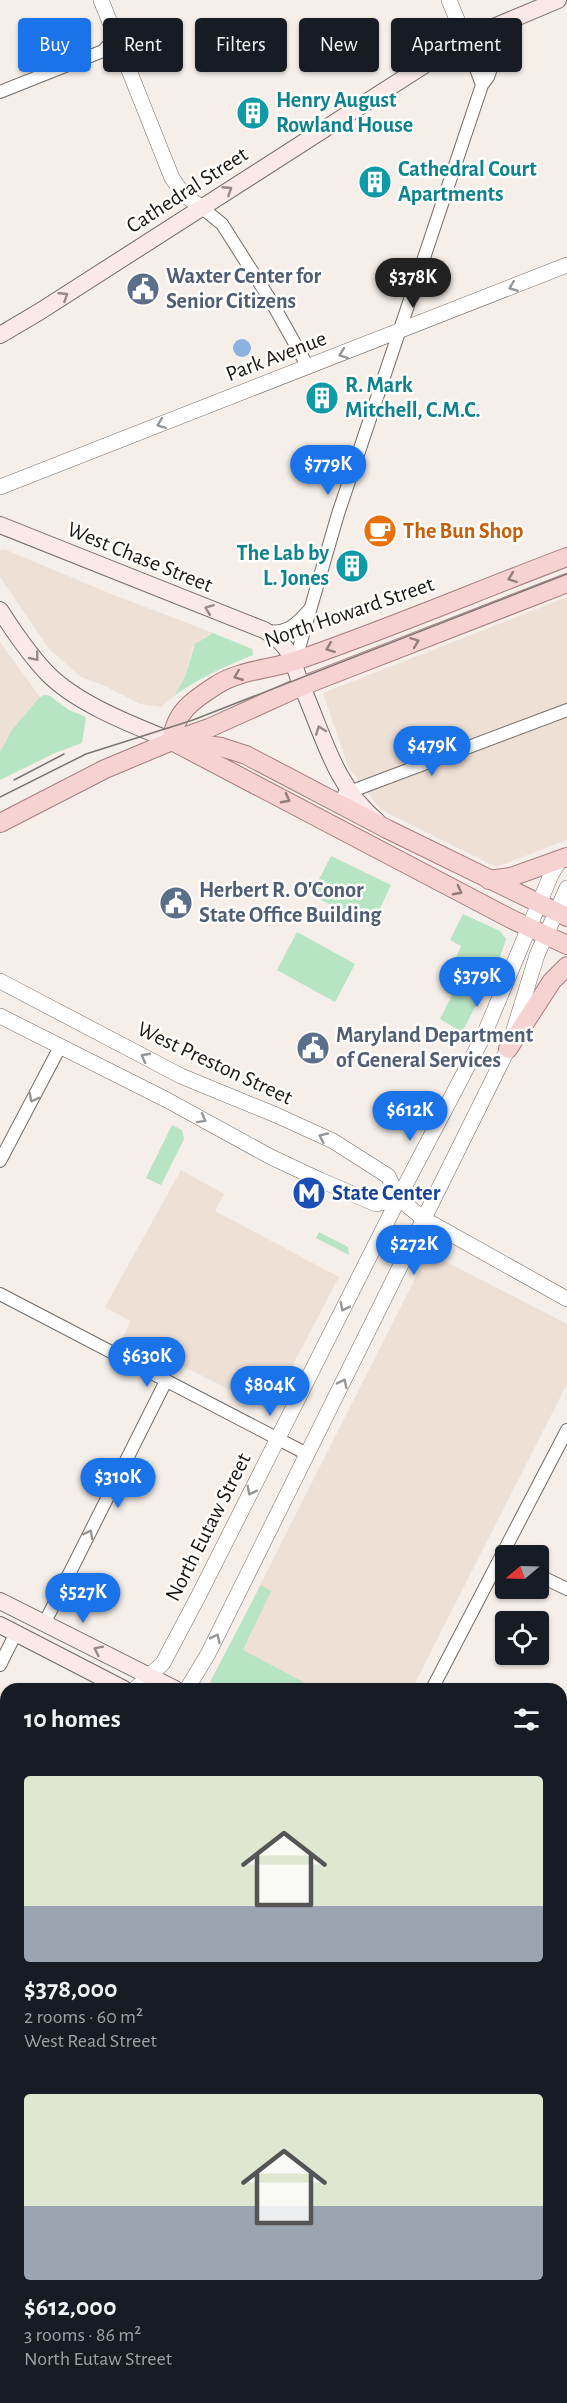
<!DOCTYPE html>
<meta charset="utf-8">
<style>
body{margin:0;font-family:"Alegreya Sans",sans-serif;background:#242831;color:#f1f3f6;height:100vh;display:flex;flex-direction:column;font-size:22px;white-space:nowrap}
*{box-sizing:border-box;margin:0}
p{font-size:20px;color:#9ea1a6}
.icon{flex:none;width:33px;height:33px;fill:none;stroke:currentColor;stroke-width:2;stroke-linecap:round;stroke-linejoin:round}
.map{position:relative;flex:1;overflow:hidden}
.details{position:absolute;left:0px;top:1683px;width:567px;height:720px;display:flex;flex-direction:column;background:#171b24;border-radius:18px 18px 0 0;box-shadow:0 2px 4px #0004}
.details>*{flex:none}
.top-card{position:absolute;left:18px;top:18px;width:531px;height:54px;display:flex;gap:12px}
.needle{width:39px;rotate:251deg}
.buttons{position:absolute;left:495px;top:1545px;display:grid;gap:12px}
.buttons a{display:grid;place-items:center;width:54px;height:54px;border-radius:6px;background:#171b24;box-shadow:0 2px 4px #0004;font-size:30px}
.price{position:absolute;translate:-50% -51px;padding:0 14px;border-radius:21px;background:#1a73e8;color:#fff;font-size:20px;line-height:39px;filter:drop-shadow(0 2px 3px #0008)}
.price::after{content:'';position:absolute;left:50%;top:36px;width:18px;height:14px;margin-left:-9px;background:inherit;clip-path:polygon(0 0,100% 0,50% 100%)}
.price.current{background:#222;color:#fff}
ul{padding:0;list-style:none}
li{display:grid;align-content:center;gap:12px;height:318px;padding:0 24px}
li span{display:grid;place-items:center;height:186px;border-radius:6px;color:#555}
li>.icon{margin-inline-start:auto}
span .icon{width:108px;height:108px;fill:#fffc;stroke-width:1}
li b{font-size:26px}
h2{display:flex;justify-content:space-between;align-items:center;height:72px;padding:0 24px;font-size:26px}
.tag{padding:0 21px;border-radius:6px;background:#171b24;box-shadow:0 2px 4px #0004;font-size:21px;line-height:54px}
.tag.current{background:#1a73e8;color:#fff}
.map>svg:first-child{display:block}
.built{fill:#efe0d5}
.green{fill:#b7e4c2}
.water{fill:#8ab3e1}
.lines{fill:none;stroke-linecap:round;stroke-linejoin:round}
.minor-casing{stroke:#726b66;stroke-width:14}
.tertiary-casing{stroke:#726b66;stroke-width:16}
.secondary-casing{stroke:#726b66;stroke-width:18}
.primary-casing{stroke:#a57d7b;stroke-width:20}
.minor{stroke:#fff;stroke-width:12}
.tertiary{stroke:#fff;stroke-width:15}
.secondary{stroke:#fae9e8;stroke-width:16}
.primary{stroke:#f6d3d1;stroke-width:18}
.tram{stroke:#7b7572;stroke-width:1.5}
.oneway{stroke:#958a89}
.oneway2{stroke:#989695}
.oneway3{stroke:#937e7c}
.labels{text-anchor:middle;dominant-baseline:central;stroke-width:5;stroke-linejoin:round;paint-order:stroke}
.culture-label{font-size:22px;font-weight:bold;fill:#0d838f;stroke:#fefdfb;text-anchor:start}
.street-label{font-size:22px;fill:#191614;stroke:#fefdfb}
.service-label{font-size:22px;font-weight:bold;fill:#4e5e75;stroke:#fefdfb;text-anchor:start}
.food-label{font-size:22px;font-weight:bold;fill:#c56008;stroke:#fefdfb;text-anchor:start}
.transit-label{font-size:22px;font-weight:bold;fill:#164399;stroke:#fefdfb;text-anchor:start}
</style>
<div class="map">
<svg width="567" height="2403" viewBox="0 0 567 2403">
<rect width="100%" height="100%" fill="#f6eee8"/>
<path class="built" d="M4,549L109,593L213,633L199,641L193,647L185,677L174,696L161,707L140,704L107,687L81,677L49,649L0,577V550Z
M567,597V840L496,867L380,809L348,767L323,693Z
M0,642L40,697L11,731L0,752Z
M181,1170L224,1194L215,1211L339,1277L269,1410L124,1336L130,1321L105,1307Z
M435,1256L567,1324V1384L412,1689H221L210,1684L425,1259Z"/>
<path class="green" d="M213,633L252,649L253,655C225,666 197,679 174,696L185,677L195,644Z
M45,695L50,696L69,710L86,717L82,743L55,753L0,780V752L11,731L40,697Z
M331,856L391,885L372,925L311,895Z
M463,914L500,931L506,939L497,966L462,1032L440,1019L454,991L444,984L461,946L450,940Z
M297,932L355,964L335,1002L277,970Z
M172,1125L182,1130L184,1139L161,1185L146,1178Z
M319,1232L348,1247L349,1255L316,1238Z
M261,1585L271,1591L243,1650L309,1685L307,1689H225L210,1682Z
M6,1913V2015L0,2026V1925Z"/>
<path class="water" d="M233 348a9 9 0 1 1 18 0a9 9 0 1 1-18 0Z"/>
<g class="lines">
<defs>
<path id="minor" d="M465,39L482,85
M0,92L103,51L116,37
M201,207L222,224L271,301L308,367
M266,631C286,634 296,625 309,610
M295,662L338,514L482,85L488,77L507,21
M344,794L567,710
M0,1161L60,1047
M0,1294L307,1454
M538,1575L567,1589
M44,1624L166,1381
M0,1665L16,1633
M432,1689L567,1430
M561,2182L567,2185
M64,2403L67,2397"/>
<path id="tertiary" d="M101,0L172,178L183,194L201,207
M449,0L465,39
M0,487L567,265
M0,981L181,1076L276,1115L333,1141L388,1176L399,1199L424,1219L567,1299
M0,1016L167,1100L271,1157L320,1180L376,1204L399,1199
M135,1689L163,1663L200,1593L409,1178L484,1035L551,875L561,858
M187,1689L208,1654L508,1049L537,955L567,888
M0,1903L6,1892
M0,2047L6,2036"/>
<path id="secondary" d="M0,335L39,312L465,39L558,0
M0,525L264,630C294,647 291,662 303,689C323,735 336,788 377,821
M0,610C14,632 29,654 47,673C77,704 133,725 172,741
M0,1601L175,1689
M0,1625L124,1689
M561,1867L567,1855
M561,1885L567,1888
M0,2185L6,2189
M561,2293L567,2281
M410,2397L421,2403
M287,2403L290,2397
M505,2403L508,2397"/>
<path id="primary" d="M172,741C174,713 193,700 215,686C241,669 270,670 298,660C388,629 477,591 567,557
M172,741L511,919L567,945
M186,742L221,747L246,755L387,829L567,917
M0,823L105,769L172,741L209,728L302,686L567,583
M489,880L511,877L567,857
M508,1049L552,981L567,966"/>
</defs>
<use href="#minor" class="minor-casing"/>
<use href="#tertiary" class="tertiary-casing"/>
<use href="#secondary" class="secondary-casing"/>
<use href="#primary" class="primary-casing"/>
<use href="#minor" class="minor"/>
<use href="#tertiary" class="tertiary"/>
<use href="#secondary" class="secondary"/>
<use href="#primary" class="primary"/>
<path class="tram" d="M14,780L64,754
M0,797L86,754L193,720L567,574"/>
</g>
<defs><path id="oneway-chevron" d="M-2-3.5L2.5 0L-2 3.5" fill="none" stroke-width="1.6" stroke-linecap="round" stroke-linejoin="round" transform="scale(1.5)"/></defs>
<g class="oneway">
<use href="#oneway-chevron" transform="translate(228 190) rotate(-33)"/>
<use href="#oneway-chevron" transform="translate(64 296) rotate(-33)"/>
<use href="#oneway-chevron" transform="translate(209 609) rotate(-159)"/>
<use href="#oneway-chevron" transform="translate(35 657) rotate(51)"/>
<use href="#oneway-chevron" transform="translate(320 730) rotate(-111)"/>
<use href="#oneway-chevron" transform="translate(98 1650) rotate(-154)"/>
</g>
<g class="oneway2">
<use href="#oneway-chevron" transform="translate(513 287) rotate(158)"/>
<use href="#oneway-chevron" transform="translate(343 354) rotate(160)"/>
<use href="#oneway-chevron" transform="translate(161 424) rotate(159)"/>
<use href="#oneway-chevron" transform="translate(145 1057) rotate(-152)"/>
<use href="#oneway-chevron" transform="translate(33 1098) rotate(118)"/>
<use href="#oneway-chevron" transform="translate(202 1119) rotate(29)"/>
<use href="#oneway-chevron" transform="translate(323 1137) rotate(-155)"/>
<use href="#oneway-chevron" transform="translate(344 1307) rotate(117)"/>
<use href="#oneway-chevron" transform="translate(343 1383) rotate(-64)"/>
<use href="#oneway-chevron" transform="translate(251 1491) rotate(117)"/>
<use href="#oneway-chevron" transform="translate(89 1534) rotate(-63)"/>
<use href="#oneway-chevron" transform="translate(216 1638) rotate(-64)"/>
</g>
<g class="oneway3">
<use href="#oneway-chevron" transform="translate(512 578) rotate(159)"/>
<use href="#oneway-chevron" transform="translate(415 642) rotate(-21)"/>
<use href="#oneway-chevron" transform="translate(330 648) rotate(159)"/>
<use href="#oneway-chevron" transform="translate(238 676) rotate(158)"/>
<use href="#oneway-chevron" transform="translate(286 799) rotate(28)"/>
<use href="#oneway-chevron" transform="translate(458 891) rotate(28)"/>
</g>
<defs>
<symbol id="building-disc" viewBox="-11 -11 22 22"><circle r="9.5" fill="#0f9aa8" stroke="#fefdfb"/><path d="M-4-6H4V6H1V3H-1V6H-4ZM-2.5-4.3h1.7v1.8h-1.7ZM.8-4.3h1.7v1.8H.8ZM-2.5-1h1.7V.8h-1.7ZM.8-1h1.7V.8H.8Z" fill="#fff"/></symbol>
<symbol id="civic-disc" viewBox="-11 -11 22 22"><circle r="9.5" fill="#5c6f8a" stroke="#fefdfb"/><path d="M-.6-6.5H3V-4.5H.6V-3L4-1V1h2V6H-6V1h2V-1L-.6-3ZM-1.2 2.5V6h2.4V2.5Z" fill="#fff"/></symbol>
<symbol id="cafe-disc" viewBox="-11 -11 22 22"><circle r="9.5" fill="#e8710a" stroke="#fefdfb"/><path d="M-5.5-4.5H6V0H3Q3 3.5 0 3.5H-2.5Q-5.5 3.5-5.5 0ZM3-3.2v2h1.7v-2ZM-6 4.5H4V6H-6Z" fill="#fff"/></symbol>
<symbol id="metro-disc" viewBox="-11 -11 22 22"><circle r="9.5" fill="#1a4fb4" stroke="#fefdfb"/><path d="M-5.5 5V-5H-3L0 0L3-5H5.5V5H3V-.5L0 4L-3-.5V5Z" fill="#fff"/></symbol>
</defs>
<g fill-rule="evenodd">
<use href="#building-disc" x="234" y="94" width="38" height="38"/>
<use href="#building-disc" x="356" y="163" width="38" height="38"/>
<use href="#civic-disc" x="124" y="270" width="38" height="38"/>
<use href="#building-disc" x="303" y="379" width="38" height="38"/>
<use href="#cafe-disc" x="361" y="512" width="38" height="38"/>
<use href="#building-disc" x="333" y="547" width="38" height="38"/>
<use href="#civic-disc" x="157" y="884" width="38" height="38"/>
<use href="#civic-disc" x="294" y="1029" width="38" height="38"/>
<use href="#metro-disc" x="290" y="1174" width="38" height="38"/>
</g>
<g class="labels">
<g class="culture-label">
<text x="276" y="100">Henry August<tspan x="276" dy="25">Rowland House</tspan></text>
<text x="398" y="169">Cathedral Court<tspan x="398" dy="25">Apartments</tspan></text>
<text x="345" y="385">R. Mark<tspan x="345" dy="25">Mitchell, C.M.C.</tspan></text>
<text x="329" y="553" text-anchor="end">The Lab by<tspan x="329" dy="25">L. Jones</tspan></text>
</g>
<g class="street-label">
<text transform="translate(187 190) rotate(-33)">Cathedral Street</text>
<text transform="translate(276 356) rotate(-21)">Park Avenue</text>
<text transform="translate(140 557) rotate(22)">West Chase Street</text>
<text transform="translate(349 612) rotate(-19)">North Howard Street</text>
<text transform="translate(215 1063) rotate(25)">West Preston Street</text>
<text transform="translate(208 1527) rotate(-63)">North Eutaw Street</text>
</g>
<g class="service-label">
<text x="166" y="276">Waxter Center for<tspan x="166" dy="25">Senior Citizens</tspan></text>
<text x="199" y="890">Herbert R. O'Conor<tspan x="199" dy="25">State Office Building</tspan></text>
<text x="336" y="1035">Maryland Department<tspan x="336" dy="25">of General Services</tspan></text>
</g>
<g class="food-label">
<text x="403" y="531">The Bun Shop</text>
</g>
<g class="transit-label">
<text x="332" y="1193">State Center</text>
</g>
</g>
</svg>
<div class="buttons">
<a><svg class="needle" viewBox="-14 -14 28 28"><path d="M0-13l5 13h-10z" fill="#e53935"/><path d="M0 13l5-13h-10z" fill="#9ea1a6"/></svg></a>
<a><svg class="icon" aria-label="locate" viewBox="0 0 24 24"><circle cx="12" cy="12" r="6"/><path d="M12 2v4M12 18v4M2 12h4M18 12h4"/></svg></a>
</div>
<b class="price current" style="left:413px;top:309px">$378K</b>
<b class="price" style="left:328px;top:496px">$779K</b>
<b class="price" style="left:432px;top:777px">$479K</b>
<b class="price" style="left:477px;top:1008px">$379K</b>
<b class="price" style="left:410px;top:1142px">$612K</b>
<b class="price" style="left:414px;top:1276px">$272K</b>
<b class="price" style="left:147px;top:1388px">$630K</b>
<b class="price" style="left:270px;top:1417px">$804K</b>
<b class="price" style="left:118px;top:1509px">$310K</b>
<b class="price" style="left:83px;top:1624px">$527K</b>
<div class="top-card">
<a class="tag current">Buy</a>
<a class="tag">Rent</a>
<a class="tag">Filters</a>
<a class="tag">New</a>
<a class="tag">Apartment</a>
</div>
<section class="details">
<h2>10 homes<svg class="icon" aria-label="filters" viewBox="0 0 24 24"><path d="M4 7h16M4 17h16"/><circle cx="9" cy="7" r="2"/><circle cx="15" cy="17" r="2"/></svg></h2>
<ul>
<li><span style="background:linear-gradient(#dfe7d0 70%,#9aa5b1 0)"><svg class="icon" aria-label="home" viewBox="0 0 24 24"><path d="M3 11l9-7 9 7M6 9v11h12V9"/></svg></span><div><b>$378,000</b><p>2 rooms · 60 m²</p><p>West Read Street</p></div></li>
<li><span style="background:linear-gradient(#dfe7d0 60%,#9aa5b1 0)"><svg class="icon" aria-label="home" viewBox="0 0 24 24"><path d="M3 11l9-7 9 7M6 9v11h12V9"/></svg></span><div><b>$612,000</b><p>3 rooms · 86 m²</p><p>North Eutaw Street</p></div></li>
</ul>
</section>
</div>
